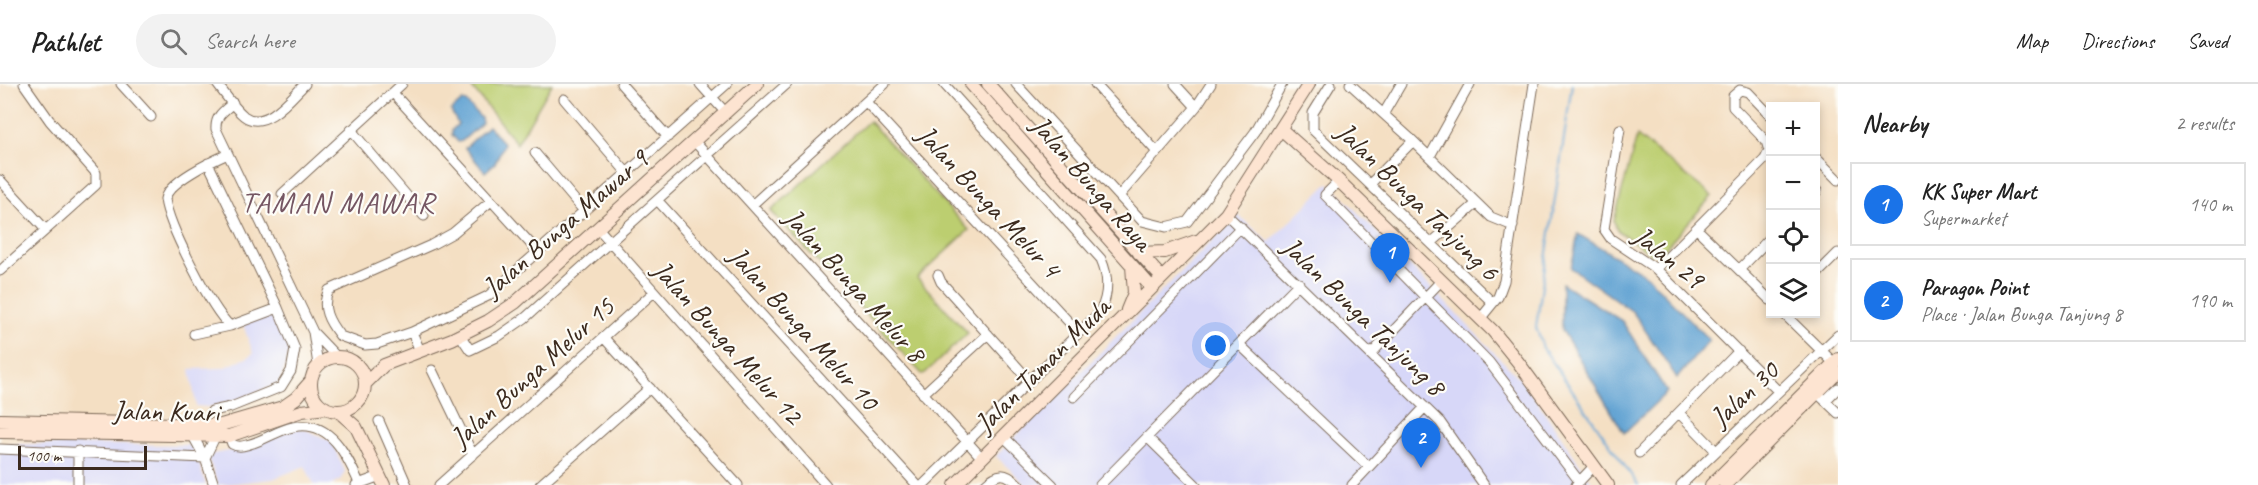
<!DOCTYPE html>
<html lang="en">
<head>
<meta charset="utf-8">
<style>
  :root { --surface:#fff; --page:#f2f2f2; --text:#222; --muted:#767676; --line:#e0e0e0; --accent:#1a73e8 }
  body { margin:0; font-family:Caveat,sans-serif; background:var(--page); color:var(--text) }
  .controls { position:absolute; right:18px; top:18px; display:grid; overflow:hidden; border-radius:0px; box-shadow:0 3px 9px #0003 }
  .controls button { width:54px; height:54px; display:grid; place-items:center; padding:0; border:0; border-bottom:2px solid var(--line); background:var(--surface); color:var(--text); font:30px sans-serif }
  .scale { position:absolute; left:18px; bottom:15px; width:129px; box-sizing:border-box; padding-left:6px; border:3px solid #3b2a1e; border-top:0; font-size:16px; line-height:21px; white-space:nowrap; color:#3b2a1e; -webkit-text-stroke:4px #fdfcf7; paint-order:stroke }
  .you { position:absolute; left:1216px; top:262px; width:21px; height:21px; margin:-15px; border:4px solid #fff; border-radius:50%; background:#1a73e8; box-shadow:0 0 0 9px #1a73e833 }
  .badge { display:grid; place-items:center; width:39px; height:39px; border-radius:50%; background:var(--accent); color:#fff; font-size:20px; font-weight:700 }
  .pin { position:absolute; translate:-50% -50px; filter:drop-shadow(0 2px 3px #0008) }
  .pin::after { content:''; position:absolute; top:32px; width:21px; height:18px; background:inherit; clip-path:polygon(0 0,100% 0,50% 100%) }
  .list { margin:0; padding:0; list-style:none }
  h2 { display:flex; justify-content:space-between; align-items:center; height:78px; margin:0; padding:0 24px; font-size:26px }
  h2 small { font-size:20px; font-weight:400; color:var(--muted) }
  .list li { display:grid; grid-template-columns:39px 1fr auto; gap:18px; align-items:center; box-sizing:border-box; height:84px; margin:0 12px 12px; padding:0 12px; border:2px solid var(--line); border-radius:0px }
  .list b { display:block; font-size:22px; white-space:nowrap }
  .list p { margin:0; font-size:20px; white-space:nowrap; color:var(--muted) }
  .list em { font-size:20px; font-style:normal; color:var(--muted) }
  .icon { flex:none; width:33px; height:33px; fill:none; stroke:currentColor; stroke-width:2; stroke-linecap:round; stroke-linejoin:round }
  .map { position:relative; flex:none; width:1838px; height:401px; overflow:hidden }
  header { display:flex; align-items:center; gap:36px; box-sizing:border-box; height:84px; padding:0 30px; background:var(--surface); border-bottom:2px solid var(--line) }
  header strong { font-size:28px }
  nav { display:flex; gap:33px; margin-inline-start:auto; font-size:21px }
  .search { width:420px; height:54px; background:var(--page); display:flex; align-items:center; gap:15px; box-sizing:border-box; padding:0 21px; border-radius:33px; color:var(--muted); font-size:22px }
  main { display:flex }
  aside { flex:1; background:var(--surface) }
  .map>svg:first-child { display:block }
  .built { fill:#d7d7f8 }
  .green { fill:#bcce70; stroke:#7c7c47; stroke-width:1.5 }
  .water { fill:#5fa1d2; stroke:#4d6678; stroke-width:1.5 }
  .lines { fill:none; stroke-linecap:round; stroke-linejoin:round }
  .stream { stroke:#5fa1d2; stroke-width:2 }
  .street-casing { stroke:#7c6958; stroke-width:11 }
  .secondary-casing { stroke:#7c6958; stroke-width:14 }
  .street { stroke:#fff; stroke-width:9 }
  .secondary { stroke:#fde4d1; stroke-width:12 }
  .labels { text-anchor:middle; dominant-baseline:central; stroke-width:4.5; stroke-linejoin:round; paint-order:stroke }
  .street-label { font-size:28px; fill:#3b2a1e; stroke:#fdfcf7 }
  .neighbourhood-label { font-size:30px; letter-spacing:1.5px; fill:#755663; stroke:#fdfcf7 }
</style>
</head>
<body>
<header>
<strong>Pathlet</strong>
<div class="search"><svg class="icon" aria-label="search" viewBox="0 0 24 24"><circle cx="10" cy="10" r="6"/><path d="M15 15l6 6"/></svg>Search here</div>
<nav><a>Map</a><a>Directions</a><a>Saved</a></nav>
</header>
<main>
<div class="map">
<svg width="1838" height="401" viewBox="0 0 1838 401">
  <rect width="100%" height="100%" fill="#fdfcf7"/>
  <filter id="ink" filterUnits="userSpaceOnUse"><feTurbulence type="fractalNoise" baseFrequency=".0167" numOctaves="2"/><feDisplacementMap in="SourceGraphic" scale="12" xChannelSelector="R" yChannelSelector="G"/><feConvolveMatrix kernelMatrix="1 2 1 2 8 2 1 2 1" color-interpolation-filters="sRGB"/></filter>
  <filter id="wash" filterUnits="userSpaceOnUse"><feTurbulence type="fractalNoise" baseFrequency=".008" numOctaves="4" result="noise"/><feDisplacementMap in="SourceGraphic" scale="24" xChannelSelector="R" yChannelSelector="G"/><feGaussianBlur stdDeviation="1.35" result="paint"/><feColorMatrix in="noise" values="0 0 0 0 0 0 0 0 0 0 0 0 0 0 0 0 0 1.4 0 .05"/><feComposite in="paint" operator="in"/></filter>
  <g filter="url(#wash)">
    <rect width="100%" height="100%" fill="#f4dfc3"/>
    <path class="built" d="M1329,99L1526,301L1594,401H1026L996,372L1238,131L1269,158Z
      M276,228L291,263L279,299L241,315L209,323L196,322L190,285L223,284L249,273L253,269L243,240Z
      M302,344L331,357L345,387L340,396L331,401H314L305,382L273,395L218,401L208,374L212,370L240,365L290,346Z
      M0,360L193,361L206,401H0Z"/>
    <path class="green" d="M469,0H552L517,60Z
      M869,37L969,146L917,194L968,249L923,291L771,127Z
      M1637,52L1712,112L1662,168L1652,171L1617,146L1614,137Z"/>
    <path class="water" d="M462,17L466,18L481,34L482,39L462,57L458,58L452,51V46L458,40L451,27Z
      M488,42L504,60L495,79L485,88L465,64Z
      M1578,150L1646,191L1709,256L1677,294L1633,228L1571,184Z
      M1562,199L1622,237L1667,308L1624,349L1562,246Z"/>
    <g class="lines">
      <path class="stream" d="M1572,0L1536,243L1543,264L1638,401"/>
    </g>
  </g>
  <g filter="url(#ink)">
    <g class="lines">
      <g class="street-casing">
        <path id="street" d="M121,0L151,33
          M217,0C225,10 234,24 244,32C265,48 291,14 305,0
          M621,0L668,53
          M700,0L726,29
          M1016,0L1142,137L1166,143L1187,138L1255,48L1282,0
          M1095,0L1157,68
          M1175,0L1196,23
          M1331,0L1313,29V46L1493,219
          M1350,0L1410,54L1491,133L1513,142
          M393,9L539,169
          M564,15L627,89
          M866,18L1078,248
          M233,19C224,27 215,32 216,45L313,248L318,281
          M1384,29L1401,0
          M1620,45L1604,145L1611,155L1656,185L1778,307
          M351,46L424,132
          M694,57L982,374
          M535,69L584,127
          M228,70C212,77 168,98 165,115C168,141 211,224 230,242
          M1430,72L1470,0
          M1816,74L1838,96
          M208,79L278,224L295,265L291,287L281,303L231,323L212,327
          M0,96L45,145
          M1339,97L1325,111L1489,278L1579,397
          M1370,100L1413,57
          M1816,108L1817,107
          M282,110L402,0
          M1119,112L1196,23L1211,0
          M491,117L453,149L431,161L329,206C320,223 329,238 340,252L365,261L377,260L412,248L488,212L727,0
          M658,117L917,401
          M752,121L885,0
          M1226,130L1440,338L1484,401
          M598,144L826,401
          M1697,145L1770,216
          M1431,159L1476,120
          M1656,185L1765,75L1769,67L1766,57L1733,23V12L1740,6L1748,8L1770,31
          M1739,186L1770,154
          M0,187L96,101V89L50,37L24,0
          M938,191L941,198L1029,296
          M1816,191L1838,169
          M1784,230L1834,279
          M1480,235L1498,213L1504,197L1534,0
          M313,248L336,272
          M412,248L420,267
          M194,250L230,242L278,224
          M460,251L470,266L499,252L525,234L787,0
          M604,254L738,401
          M1239,260L1369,383
          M1371,270L1441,197
          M432,286L473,371
          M1817,309L1838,329
          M923,310L988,250
          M1074,313L1241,143
          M1825,317L1838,304
          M1679,329L1716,367
          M379,337L407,401
          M193,352L205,374L214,401
          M229,352L232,360C239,364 243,362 250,360C265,356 278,346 293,343C331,334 348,374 360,401
          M1004,353L1053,401
          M1147,353L1196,401
          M0,365L205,374
          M1639,369L1739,267
          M205,374L215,353
          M78,401V367
          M356,401L380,392
          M439,401L654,208
          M540,401L650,304
          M923,401L1100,228C1109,210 1109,193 1101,175L944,0
          M984,401C998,388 1005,387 1019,401
          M1100,401L1299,199
          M1352,401L1425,323
          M1576,401L1594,382
          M1681,401L1838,251"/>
      </g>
      <g class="secondary-casing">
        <path id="secondary" d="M971,0L1152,204
          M988,0L1162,194
          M1282,46L1339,97L1493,247L1518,278L1608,401
          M1139,169L1165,168L1196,157
          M1127,226L1134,209L1132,182
          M311 300a27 27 0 1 1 54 0a27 27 0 1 1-54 0Z
          M365,300L384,281L452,255L488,237L515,219L757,0
          M338,327L356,343L384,401
          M0,336L221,341L283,323L296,314L311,297
          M0,348L229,352L302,327L326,324
          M955,401L1226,130L1309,0
          M1711,401L1838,275
          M1725,401L1838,288"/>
      </g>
      <use href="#street" class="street"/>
      <use href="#secondary" class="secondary"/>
    </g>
  </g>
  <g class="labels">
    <g class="street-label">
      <text transform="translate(1092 99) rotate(49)">Jalan Bunga Raya</text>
      <text transform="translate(989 117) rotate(47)">Jalan Bunga Melur 4</text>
      <text transform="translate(1418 117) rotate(44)">Jalan Bunga Tanjung 6</text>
      <text transform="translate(565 139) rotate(-41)">Jalan Bunga Mawar 9</text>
      <text transform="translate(1669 173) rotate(39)">Jalan 29</text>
      <text transform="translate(855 201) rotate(48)">Jalan Bunga Melur 8</text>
      <text transform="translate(1364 232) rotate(44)">Jalan Bunga Tanjung 8</text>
      <text transform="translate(804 244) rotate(48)">Jalan Bunga Melur 10</text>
      <text transform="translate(728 258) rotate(48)">Jalan Bunga Melur 12</text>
      <text transform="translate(1042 281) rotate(-45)">Jalan Taman Muda</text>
      <text transform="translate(532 288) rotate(-42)">Jalan Bunga Melur 15</text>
      <text transform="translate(1744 310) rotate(-43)">Jalan 30</text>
      <text transform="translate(166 327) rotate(1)">Jalan Kuari</text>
    </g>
    <g class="neighbourhood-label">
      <text x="338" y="118">TAMAN MAWAR</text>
    </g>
  </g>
</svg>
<div class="controls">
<button>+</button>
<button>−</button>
<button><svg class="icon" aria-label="locate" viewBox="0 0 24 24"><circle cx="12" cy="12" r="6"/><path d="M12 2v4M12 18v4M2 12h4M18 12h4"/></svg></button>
<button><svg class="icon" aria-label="layers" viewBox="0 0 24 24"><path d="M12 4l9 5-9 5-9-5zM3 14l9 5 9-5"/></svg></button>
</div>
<div class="scale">100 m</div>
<div class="you"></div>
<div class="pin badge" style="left:1390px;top:199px">1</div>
<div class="pin badge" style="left:1421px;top:384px">2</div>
</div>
<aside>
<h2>Nearby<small>2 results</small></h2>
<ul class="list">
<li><span class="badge">1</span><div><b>KK Super Mart</b><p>Supermarket</p></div><em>140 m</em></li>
<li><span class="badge">2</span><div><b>Paragon Point</b><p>Place · Jalan Bunga Tanjung 8</p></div><em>190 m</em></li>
</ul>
</aside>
</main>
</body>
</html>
